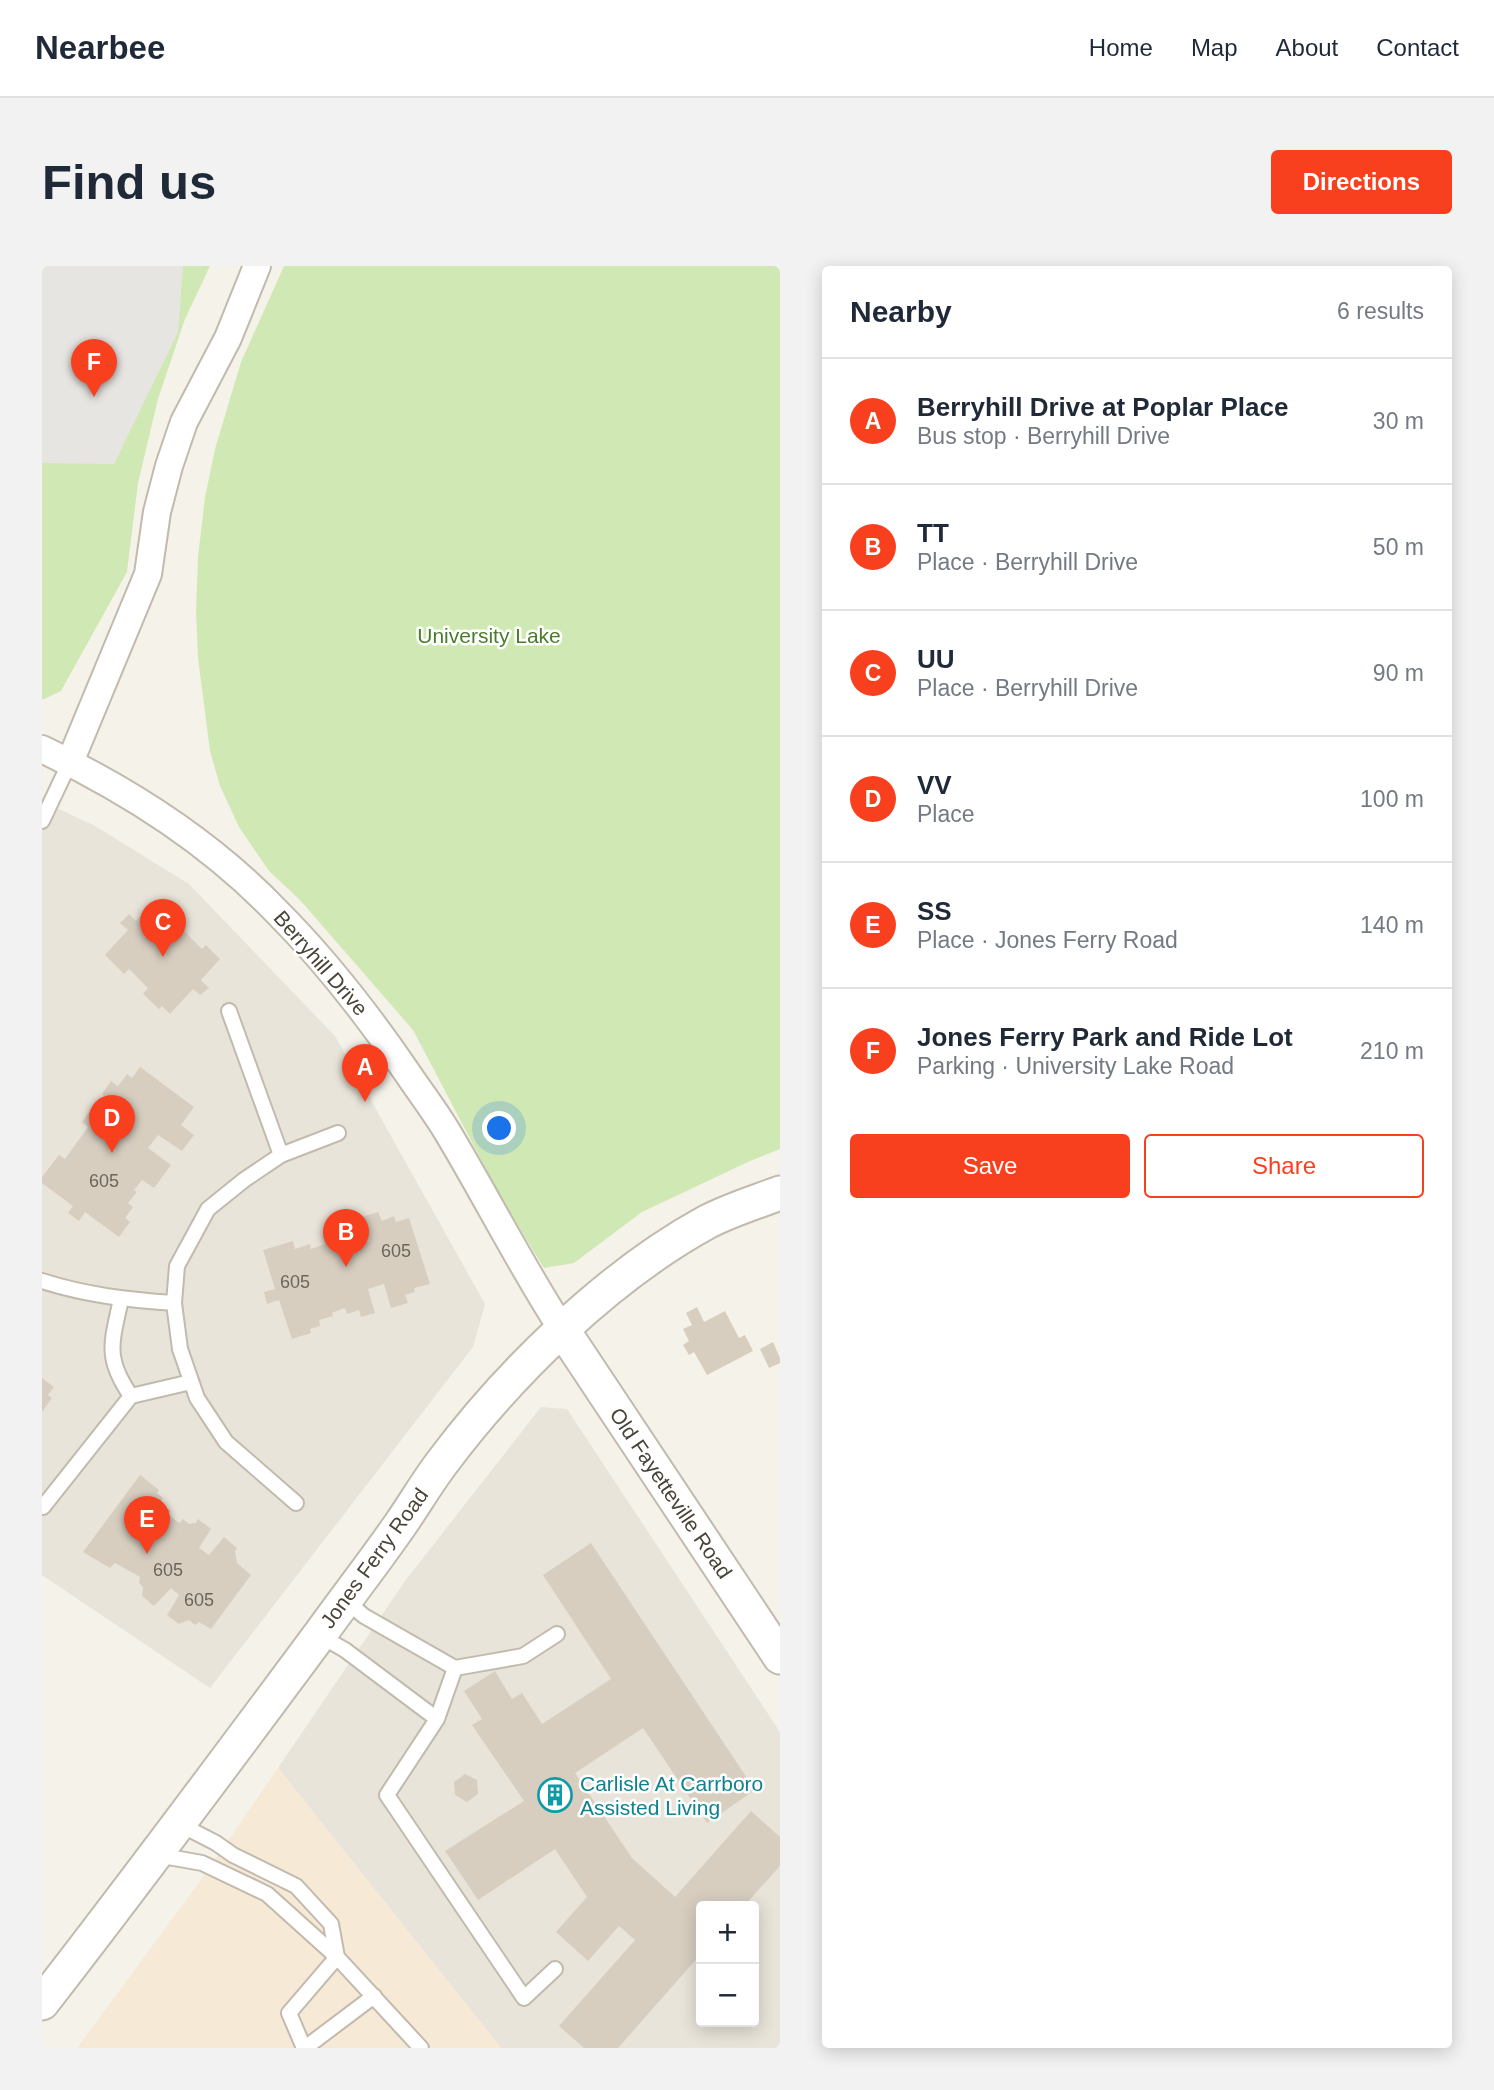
<!DOCTYPE html>
<html lang="en">
<head>
<meta charset="utf-8">
<style>
  :root { --surface:#fff; --page:#f2f2f3; --text:#1f2937; --muted:#747a83; --line:#e0e1e3; --accent:#f9401e }
  body { margin:0; font-family:Helvetica,sans-serif; background:var(--page); color:var(--text) }
  .controls { position:absolute; right:21px; bottom:21px; display:grid; overflow:hidden; border-radius:7px; box-shadow:0 4px 18px #0003 }
  .controls button { width:63px; height:63px; display:grid; place-items:center; padding:0; border:0; border-bottom:2px solid var(--line); background:var(--surface); color:var(--text); font:35px sans-serif }
  .you { position:absolute; left:458px; top:863px; width:24px; height:24px; margin:-18px; border:5px solid #fff; border-radius:50%; background:#1a73e8; box-shadow:0 0 0 10px #1a73e833 }
  .badge { display:grid; place-items:center; width:46px; height:46px; border-radius:50%; background:var(--accent); color:#fff; font-size:23px; font-weight:700 }
  .pin { position:absolute; translate:-50% -58px; filter:drop-shadow(0 2px 4px #0008) }
  .pin::after { content:''; position:absolute; top:37px; width:24px; height:21px; background:inherit; clip-path:polygon(0 0,100% 0,50% 100%) }
  .list { margin:0; padding:0; list-style:none }
  h2 { display:flex; justify-content:space-between; align-items:center; height:91px; margin:0; padding:0 28px; font-size:30px }
  h2 small { font-size:23px; font-weight:400; color:var(--muted) }
  .list li { display:grid; grid-template-columns:46px 1fr auto; gap:21px; align-items:center; box-sizing:border-box; height:126px; padding:0 28px; border-top:2px solid var(--line) }
  .list b { display:block; font-size:26px; white-space:nowrap }
  .list p { margin:0; font-size:23px; white-space:nowrap; color:var(--muted) }
  .list em { font-size:23px; font-style:normal; color:var(--muted) }
  .actions { display:flex; gap:14px; padding:21px 28px }
  .actions a { flex:1; padding:16px 0; border:2px solid var(--accent); border-radius:7px; text-align:center; font-size:24px; color:var(--accent) }
  .actions .main { background:var(--accent); color:#fff }
  .map { position:relative; flex:none; width:738px; height:1782px; overflow:hidden; border-radius:7px }
  header { display:flex; align-items:center; gap:42px; box-sizing:border-box; height:98px; padding:0 35px; background:var(--surface); border-bottom:2px solid var(--line) }
  header strong { font-size:33px }
  nav { display:flex; gap:38px; margin-inline-start:auto; font-size:24px }
  .intro { display:flex; align-items:center; justify-content:space-between; box-sizing:border-box; height:168px; padding:0 42px }
  h1 { margin:0; font-size:49px }
  .button { padding:18px 32px; border-radius:7px; background:var(--accent); color:#fff; font-size:24px; font-weight:700 }
  main { display:flex; gap:42px; padding:0 42px }
  aside { flex:1; background:var(--surface); border-radius:7px; box-shadow:0 4px 18px #0003 }
  .map>svg:first-child { display:block }
  .residential { fill:#e9e4d9; fill-rule:evenodd }
  .commercial { fill:#f6e9d6 }
  .green { fill:#d0e9b4 }
  .parking { fill:#e7e5e2 }
  .building { fill:#d7cec0 }
  .lines { fill:none; stroke-linecap:round; stroke-linejoin:round }
  .service-casing { stroke:#c1baad; stroke-width:18 }
  .minor-casing { stroke:#c1baad; stroke-width:30 }
  .tertiary-casing { stroke:#c1baad; stroke-width:37 }
  .service { stroke:#fff; stroke-width:14 }
  .minor { stroke:#fff; stroke-width:26 }
  .tertiary { stroke:#fff; stroke-width:33 }
  .labels { text-anchor:middle; dominant-baseline:central; stroke-width:5; stroke-linejoin:round; paint-order:stroke }
  .number-label { font-size:18px; fill:#6c665a }
  .park-label { font-size:21px; fill:#497c2b; stroke:#fff }
  .street-label { font-size:21px; fill:#494338; stroke:#fff }
  .culture-label { font-size:21px; fill:#0d838f; stroke:#fff; text-anchor:start }
</style>
</head>
<body>
<header>
<strong>Nearbee</strong>
<nav><a>Home</a><a>Map</a><a>About</a><a>Contact</a></nav>
</header>
<div class="intro"><h1>Find us</h1><a class="button">Directions</a></div>
<main>
<div class="map">
<svg width="738" height="1782" viewBox="0 0 738 1782">
  <rect width="100%" height="100%" fill="#f5f2ea"/>
  <path class="residential" d="M0,535L53,560L147,618L293,770L443,1038L431,1081L168,1422L0,1309Z
    M499,1141L525,1143L738,1466V1782H459L236,1502L363,1315ZM659,1640H712V1756H659Z"/>
  <path class="commercial" d="M236,1502L459,1782H35L159,1614Z"/>
  <path class="green" d="M0,0H168L143,53L116,133L96,217L85,306L19,425L0,434Z
    M242,0H738V883L708,895L600,946L532,997L502,1002L464,941L371,764L258,634L227,605L197,561L178,520L168,485L156,392L154,345L156,291L163,231L173,183L199,96Z"/>
  <path class="parking" d="M0,0H141L136,66L72,198L0,197Z"/>
  <path class="building" d="M113,634L120,641L124,637L137,651L133,656L160,683L164,679L178,693L159,714L167,722L158,729L151,723L128,748L120,740L117,743L101,728L106,722L87,703L82,708L63,689L86,664L78,657L87,648L94,655Z
    M98,801L152,841L139,859L152,869L140,885L116,869L106,882L129,899L112,922L100,914L92,924L95,926L86,937L91,941L83,952L88,956L77,971L43,946L37,955L26,947L31,940L0,917V911L17,889L23,893L46,861L40,856L50,842L69,857L79,842L60,828L69,815L76,820L85,808L90,812Z
    M336,946L340,955L352,950L354,956L367,952L388,1018L372,1022L373,1026L363,1029L366,1037L349,1042L342,1018L326,1023L333,1047L319,1051L317,1044L305,1048L303,1042L292,1046L290,1047L291,1050L277,1054L278,1060L268,1063L269,1067L250,1073L237,1034L225,1038L222,1026L233,1023L221,984L251,975L253,983L268,978L269,983L283,978L281,970L292,967L290,960L307,955L314,979L327,975L320,951Z
    M655,1041L662,1056L683,1045L697,1072L703,1069L711,1085L665,1109L652,1086L647,1089L641,1079L647,1075L641,1063L650,1059L644,1047Z
    M731,1076L738,1092V1097L727,1102L718,1083Z
    M0,1112L12,1121L6,1129L10,1132L0,1146Z
    M98,1209L117,1224L115,1227L121,1232L118,1237L129,1245L126,1248L137,1257L141,1253L147,1258L154,1257L156,1253L169,1263L157,1282L167,1289L182,1271L195,1282L193,1285L195,1297L209,1309L169,1363L157,1356L153,1359L147,1354L137,1358L125,1349L137,1329L129,1322L112,1340L100,1330L101,1321L97,1317L98,1311L73,1297L68,1302L41,1286Z
    M549,1277L713,1524L665,1557L601,1462L533,1507L590,1592L633,1631L709,1545L738,1571V1600L702,1640H659V1688L576,1782H542L517,1760L593,1674L577,1660L546,1695L514,1666L545,1631L513,1583L436,1634L403,1585L482,1535L430,1459L440,1453L422,1425L453,1405L470,1433L480,1427L500,1458L569,1413L501,1309Z
    M423,1508L435,1514L436,1528L425,1536L413,1529L412,1516Z"/>
  <g class="lines">
    <g class="service-casing">
      <path id="service" d="M0,555L28,496
        M187,745L239,889
        M0,1015C44,1029 86,1034 132,1037
        M79,1033C70,1076 62,1091 89,1130
        M254,1237L184,1176L155,1132L138,1083L132,1037L135,1000L166,943L202,914L239,889L296,867
        M1,1241L89,1130L149,1116
        M303,1334L322,1350L413,1402
        M277,1369L303,1384L395,1453
        M137,1558L174,1577L191,1589L254,1620L289,1658L295,1691
        M115,1589L160,1597L225,1628L295,1691L379,1782
        M513,1703L482,1732L345,1529L395,1453L413,1402L481,1390L515,1368
        M262,1782L247,1747L295,1691
        M263,1782L332,1730"/>
    </g>
    <g class="minor-casing">
      <path id="minor" d="M0,483C84,523 169,577 234,645C283,694 325,748 364,805C378,826 393,845 406,867C445,932 479,1000 520,1063
        M28,496L106,308L115,246L127,200L142,156L186,72L215,0"/>
    </g>
    <g class="tertiary-casing">
      <path id="tertiary" d="M520,1063L738,1391
        M0,1737C95,1615 187,1491 279,1367C305,1331 333,1295 358,1259C372,1239 384,1218 399,1198C466,1108 566,1010 665,956C688,944 714,936 738,927"/>
    </g>
    <use href="#service" class="service"/>
    <use href="#minor" class="minor"/>
    <use href="#tertiary" class="tertiary"/>
  </g>
  <defs>
    <g id="building-ring" transform="scale(1.75)"><circle r="9.5" fill="#fff" stroke="#0f9aa8" stroke-width="1.5"/><path d="M-4-6H4V6H1V3H-1V6H-4ZM-2.5-4.3h1.7v1.8h-1.7ZM.8-4.3h1.7v1.8H.8ZM-2.5-1h1.7V.8h-1.7ZM.8-1h1.7V.8H.8Z" fill="#0f9aa8"/></g>
  </defs>
  <g fill-rule="evenodd">
    <use href="#building-ring" x="513" y="1529"/>
  </g>
  <g class="labels">
    <g class="number-label">
      <text x="62" y="915">605</text>
      <text x="354" y="985">605</text>
      <text x="253" y="1016">605</text>
      <text x="126" y="1304">605</text>
      <text x="157" y="1334">605</text>
    </g>
    <g class="park-label">
      <text x="447" y="369">University Lake</text>
    </g>
    <g class="street-label">
      <text transform="translate(279 697) rotate(49)">Berryhill Drive</text>
      <text transform="translate(629 1227) rotate(56)">Old Fayetteville Road</text>
      <text transform="translate(332 1292) rotate(-54)">Jones Ferry Road</text>
    </g>
    <g class="culture-label">
      <text x="538" y="1517">Carlisle At Carrboro<tspan x="538" dy="24">Assisted Living</tspan></text>
    </g>
  </g>
</svg>
<div class="controls">
<button>+</button>
<button>−</button>
</div>
<div class="you"></div>
<div class="pin badge" style="left:323px;top:836px">A</div>
<div class="pin badge" style="left:304px;top:1001px">B</div>
<div class="pin badge" style="left:121px;top:691px">C</div>
<div class="pin badge" style="left:70px;top:887px">D</div>
<div class="pin badge" style="left:105px;top:1288px">E</div>
<div class="pin badge" style="left:52px;top:131px">F</div>
</div>
<aside>
<h2>Nearby<small>6 results</small></h2>
<ul class="list">
<li><span class="badge">A</span><div><b>Berryhill Drive at Poplar Place</b><p>Bus stop · Berryhill Drive</p></div><em>30 m</em></li>
<li><span class="badge">B</span><div><b>TT</b><p>Place · Berryhill Drive</p></div><em>50 m</em></li>
<li><span class="badge">C</span><div><b>UU</b><p>Place · Berryhill Drive</p></div><em>90 m</em></li>
<li><span class="badge">D</span><div><b>VV</b><p>Place</p></div><em>100 m</em></li>
<li><span class="badge">E</span><div><b>SS</b><p>Place · Jones Ferry Road</p></div><em>140 m</em></li>
<li><span class="badge">F</span><div><b>Jones Ferry Park and Ride Lot</b><p>Parking · University Lake Road</p></div><em>210 m</em></li>
</ul>
<div class="actions"><a class="main">Save</a><a>Share</a></div>
</aside>
</main>
</body>
</html>
